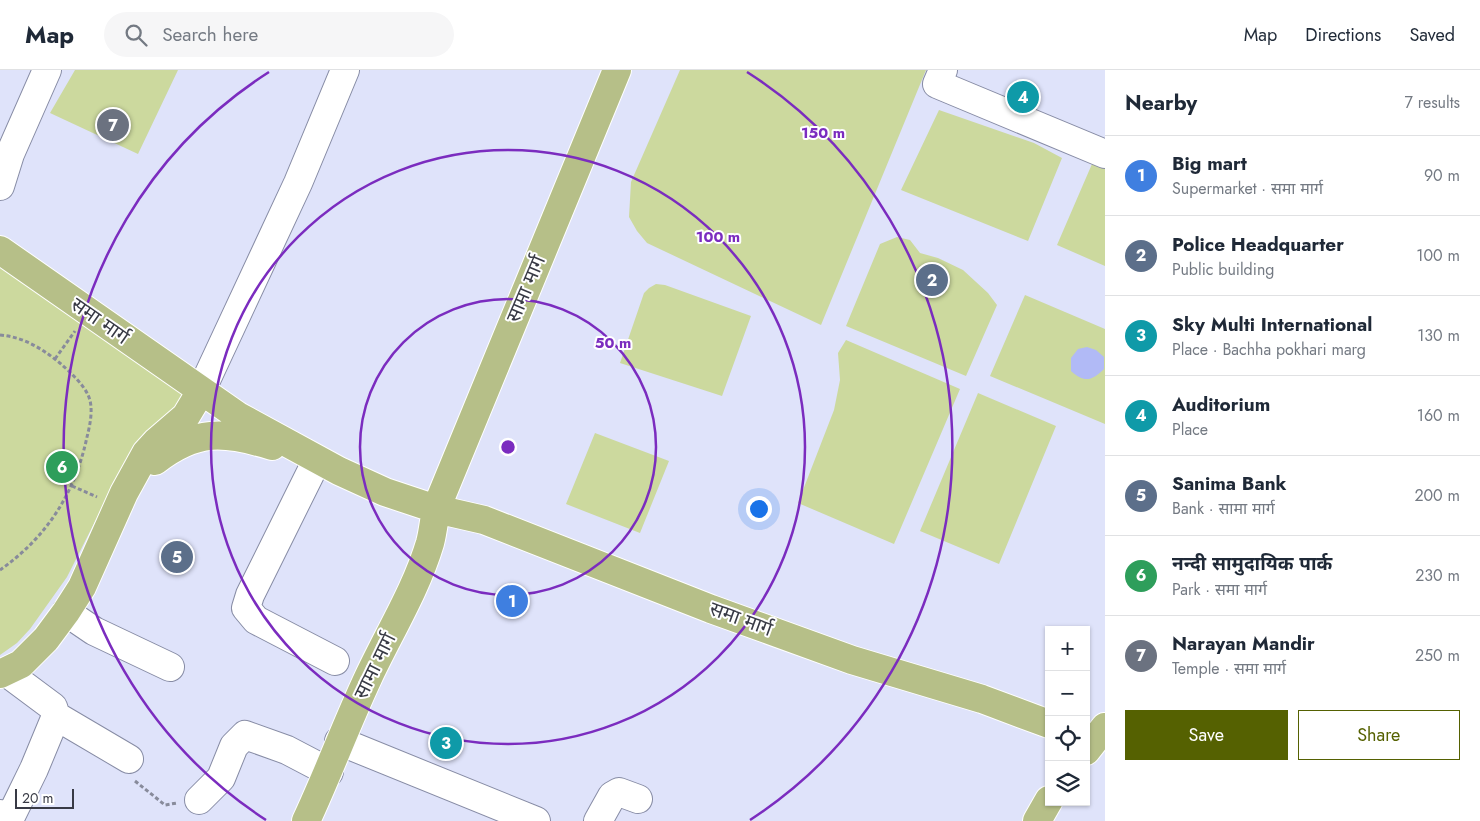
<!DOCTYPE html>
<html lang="en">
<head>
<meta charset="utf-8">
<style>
  :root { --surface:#fff; --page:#f6f6f7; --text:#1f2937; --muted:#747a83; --line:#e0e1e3; --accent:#556101 }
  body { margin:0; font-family:Jost,"Noto Sans Devanagari",sans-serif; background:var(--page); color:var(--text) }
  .controls { position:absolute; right:15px; bottom:15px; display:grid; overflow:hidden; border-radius:0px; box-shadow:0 1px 4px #0004 }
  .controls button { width:45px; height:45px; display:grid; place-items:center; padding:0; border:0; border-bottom:1px solid var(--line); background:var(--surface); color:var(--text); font:25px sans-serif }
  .scale { position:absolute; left:15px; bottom:12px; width:59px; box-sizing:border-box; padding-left:5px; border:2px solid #383a45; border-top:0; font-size:14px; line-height:18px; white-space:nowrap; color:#383a45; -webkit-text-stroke:4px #fff; paint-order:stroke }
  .you { position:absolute; left:758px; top:438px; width:18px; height:18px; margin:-12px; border:4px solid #fff; border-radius:50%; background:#1a73e8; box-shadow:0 0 0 8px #1a73e833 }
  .badge { display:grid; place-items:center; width:32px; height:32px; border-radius:50%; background:var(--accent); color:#fff; font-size:16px; font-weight:700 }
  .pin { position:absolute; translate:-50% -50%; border:2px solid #fff; box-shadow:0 1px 5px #0006 }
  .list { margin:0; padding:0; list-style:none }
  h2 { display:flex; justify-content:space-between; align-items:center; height:65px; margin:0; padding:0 20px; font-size:21px }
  h2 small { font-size:16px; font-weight:400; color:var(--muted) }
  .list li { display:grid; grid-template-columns:32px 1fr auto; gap:15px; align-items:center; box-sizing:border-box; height:80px; padding:0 20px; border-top:1px solid var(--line) }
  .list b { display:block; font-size:19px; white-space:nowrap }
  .list p { margin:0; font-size:16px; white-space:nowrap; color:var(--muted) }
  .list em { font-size:16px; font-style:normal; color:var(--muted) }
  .actions { display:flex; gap:10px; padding:15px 20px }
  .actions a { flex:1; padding:11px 0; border:1px solid var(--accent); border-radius:0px; text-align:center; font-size:18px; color:var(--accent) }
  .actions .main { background:var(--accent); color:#fff }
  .icon { flex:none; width:28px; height:28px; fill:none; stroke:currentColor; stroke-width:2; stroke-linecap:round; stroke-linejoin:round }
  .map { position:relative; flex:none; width:1105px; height:751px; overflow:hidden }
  header { display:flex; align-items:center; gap:30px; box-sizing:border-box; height:70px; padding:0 25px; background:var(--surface); border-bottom:1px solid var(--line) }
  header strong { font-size:24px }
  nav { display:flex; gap:28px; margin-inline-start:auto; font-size:18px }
  .search { width:350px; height:45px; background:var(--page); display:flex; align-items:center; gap:12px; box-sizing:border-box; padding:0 18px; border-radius:28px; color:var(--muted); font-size:19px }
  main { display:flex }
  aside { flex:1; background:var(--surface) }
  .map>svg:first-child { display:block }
  .green { fill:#ccd99e }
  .water { fill:#b1baf6 }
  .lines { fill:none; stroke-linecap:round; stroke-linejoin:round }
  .minor-casing { stroke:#878ca5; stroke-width:30 }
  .major-casing { stroke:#fff; stroke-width:30 }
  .path { stroke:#888b9b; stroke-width:3; stroke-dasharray:4 2.5; stroke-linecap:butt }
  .minor { stroke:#fff; stroke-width:28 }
  .major { stroke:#b6bf88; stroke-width:28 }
  .ring { fill:none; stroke:#7b2cbf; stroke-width:2.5 }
  .labels { text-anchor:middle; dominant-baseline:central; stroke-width:4; stroke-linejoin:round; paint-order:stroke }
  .street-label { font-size:20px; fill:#383a45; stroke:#fff }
  .centre { fill:#7b2cbf; stroke:#fff; stroke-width:2.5 }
  .ring-label { font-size:15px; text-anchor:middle; font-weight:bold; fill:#7b2cbf; stroke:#fff; stroke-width:4; stroke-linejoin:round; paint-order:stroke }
</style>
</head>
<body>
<header>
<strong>Map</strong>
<div class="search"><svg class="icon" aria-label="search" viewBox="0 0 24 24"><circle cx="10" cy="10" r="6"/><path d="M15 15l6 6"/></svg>Search here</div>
<nav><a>Map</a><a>Directions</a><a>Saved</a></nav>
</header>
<main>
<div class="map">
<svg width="1105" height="751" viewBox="0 0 1105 751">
  <rect width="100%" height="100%" fill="#dfe3fa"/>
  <path class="green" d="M75,0H178L138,84L50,43Z
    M680,0H926L821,255L647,173L637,161L629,147L631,112Z
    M939,40L1034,73L1062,88L1028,171L901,120Z
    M1095,87L1105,91V196L1057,175Z
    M897,167L910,170L920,183L938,188L963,200L988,223L997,235L966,306L846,256L880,174Z
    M0,193L187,327L117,408L67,507L30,559L17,573L0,585Z
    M656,214L665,215L751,246L722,326L620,293L644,223L649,218Z
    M1025,225L1105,259V354L990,306Z
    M846,270L960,319L894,474L798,433L834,340L840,310L838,283Z
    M978,323L1056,356L999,494L920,461Z
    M595,363L669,391L640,463L566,434Z"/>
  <path class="water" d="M1087,277L1096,280L1104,287V299C1092,311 1084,313 1071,301V288L1078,279Z"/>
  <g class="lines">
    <g class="minor-casing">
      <path id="minor" d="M943,0L937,14L1105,84
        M0,116L10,84L47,0
        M201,321L298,113L345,0
        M316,392L250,525L246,538L256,550L335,591
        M66,542L94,561L170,597
        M56,646L129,689
        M339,671L536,751
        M199,730L221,708L234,676L245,665L287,680L329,702
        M0,744L11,746L34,699L56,646L53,637L6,602
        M598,751L612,726L619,722L638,729"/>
    </g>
    <g class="major-casing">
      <path id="major" d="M0,180L238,346L339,401L385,422L436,439L484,450L711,539L852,590L982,629L1049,654
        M155,391C196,359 224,361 272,376
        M0,604L21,594L46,569L66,542L82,517L124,423L146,383L157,371L186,346L201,321
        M1086,681L1105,657
        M306,751C328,704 346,655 368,608C389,563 416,520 430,473C433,462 434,450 436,439L617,0
        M1037,751L1049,730"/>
    </g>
    <path class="path" d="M0,265C24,267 43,279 61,294C70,302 83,314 88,325C94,337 90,355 87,367C75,423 47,467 0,500
      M55,289L75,261
      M72,416L97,427
      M135,711L165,735L177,733"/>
    <use href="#minor" class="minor"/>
    <use href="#major" class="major"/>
  </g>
  <g class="ring">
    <circle cx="508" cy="377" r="148"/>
    <circle cx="508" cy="377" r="297"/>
    <path d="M266 750A445 445 0 0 1 269 2M747 2A445 445 0 0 1 750 750"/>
  </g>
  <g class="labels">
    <g class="street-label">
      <text transform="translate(526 219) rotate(-67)">सामा मार्ग</text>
      <text transform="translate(100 251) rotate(35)">समा मार्ग</text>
      <text transform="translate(741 549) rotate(20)">समा मार्ग</text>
      <text transform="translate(375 596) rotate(-64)">सामा मार्ग</text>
    </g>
  </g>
  <circle cx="508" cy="377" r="8" class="centre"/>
  <g class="ring-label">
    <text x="823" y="68">150 m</text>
    <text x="718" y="172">100 m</text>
    <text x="613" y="278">50 m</text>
  </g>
</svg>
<div class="controls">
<button>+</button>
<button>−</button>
<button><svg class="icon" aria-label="locate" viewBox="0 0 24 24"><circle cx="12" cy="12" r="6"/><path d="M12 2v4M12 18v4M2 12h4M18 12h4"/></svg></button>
<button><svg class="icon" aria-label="layers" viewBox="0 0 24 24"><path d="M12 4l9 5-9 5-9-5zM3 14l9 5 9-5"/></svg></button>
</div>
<div class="scale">20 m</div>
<div class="you"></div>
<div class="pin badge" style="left:512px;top:531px;background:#3f7fe0">1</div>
<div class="pin badge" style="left:932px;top:210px;background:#5c6f8a">2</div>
<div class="pin badge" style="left:446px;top:673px;background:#0f9aa8">3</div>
<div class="pin badge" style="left:1023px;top:27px;background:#0f9aa8">4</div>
<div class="pin badge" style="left:177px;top:487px;background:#5c6f8a">5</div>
<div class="pin badge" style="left:62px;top:397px;background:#2e9e5b">6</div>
<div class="pin badge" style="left:113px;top:55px;background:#6b7280">7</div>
</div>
<aside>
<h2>Nearby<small>7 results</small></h2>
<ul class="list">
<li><span class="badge" style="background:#3f7fe0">1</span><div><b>Big mart</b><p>Supermarket · समा मार्ग</p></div><em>90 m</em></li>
<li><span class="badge" style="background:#5c6f8a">2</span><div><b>Police Headquarter</b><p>Public building</p></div><em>100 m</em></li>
<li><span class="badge" style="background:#0f9aa8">3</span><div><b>Sky Multi International</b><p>Place · Bachha pokhari marg</p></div><em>130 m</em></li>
<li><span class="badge" style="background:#0f9aa8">4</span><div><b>Auditorium</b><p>Place</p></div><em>160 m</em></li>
<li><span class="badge" style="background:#5c6f8a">5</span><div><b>Sanima Bank</b><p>Bank · सामा मार्ग</p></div><em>200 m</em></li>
<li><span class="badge" style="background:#2e9e5b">6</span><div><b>नन्दी सामुदायिक पार्क</b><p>Park · समा मार्ग</p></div><em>230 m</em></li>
<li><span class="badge" style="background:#6b7280">7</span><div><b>Narayan Mandir</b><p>Temple · समा मार्ग</p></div><em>250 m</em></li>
</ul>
<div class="actions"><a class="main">Save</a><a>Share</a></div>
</aside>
</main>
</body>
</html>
